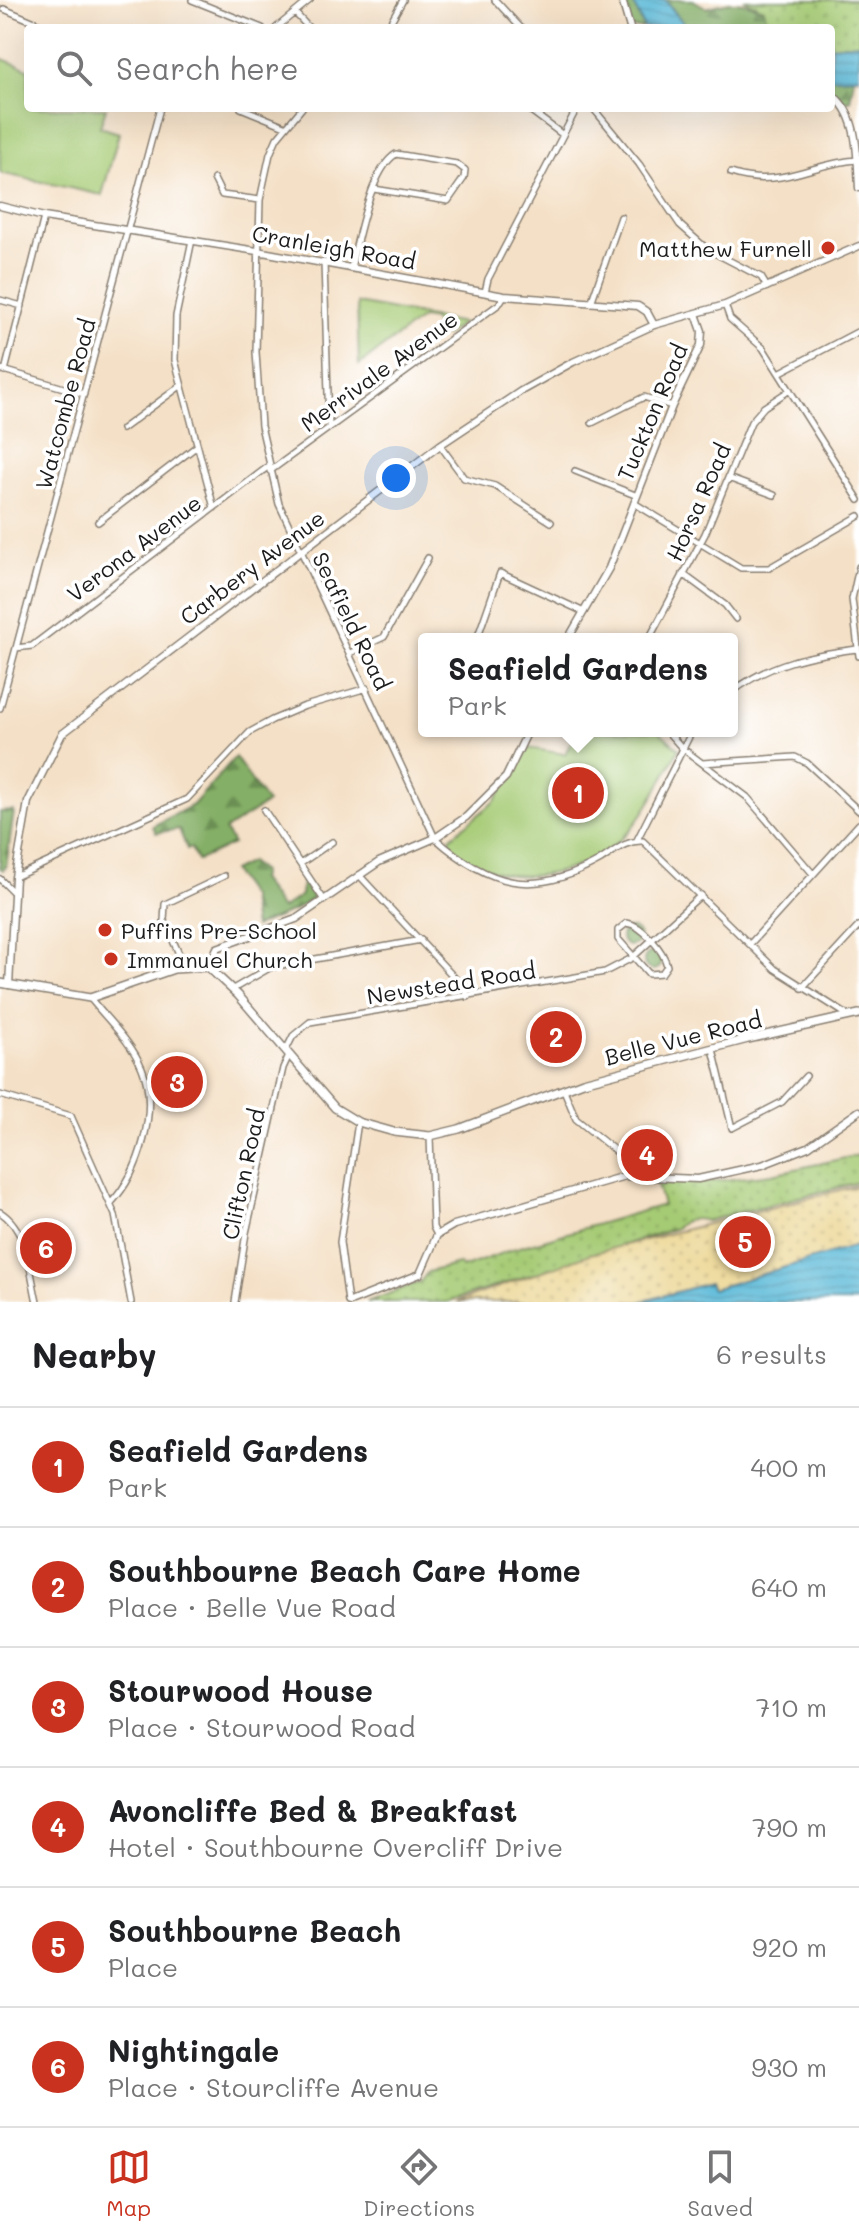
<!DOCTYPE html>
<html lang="en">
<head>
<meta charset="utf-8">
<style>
  :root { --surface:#fff; --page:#f2f2f2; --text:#202124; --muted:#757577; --line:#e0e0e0; --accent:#c8321e }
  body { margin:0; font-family:Mali,sans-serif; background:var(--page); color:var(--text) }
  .you { position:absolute; left:396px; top:478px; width:28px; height:28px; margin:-20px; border:6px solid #fff; border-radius:50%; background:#1a73e8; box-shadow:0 0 0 12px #1a73e833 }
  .badge { display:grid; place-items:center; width:52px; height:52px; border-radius:50%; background:var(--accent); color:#fff; font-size:26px; font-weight:700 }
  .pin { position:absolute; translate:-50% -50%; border:4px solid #fff; box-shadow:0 2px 8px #0006 }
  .popup { position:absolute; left:418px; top:633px; width:320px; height:104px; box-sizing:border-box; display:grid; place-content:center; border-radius:8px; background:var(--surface); filter:drop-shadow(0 2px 6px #0005); font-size:26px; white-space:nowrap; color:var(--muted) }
  .popup b { font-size:30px; color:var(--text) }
  .popup::after { content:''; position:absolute; left:50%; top:100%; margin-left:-16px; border:16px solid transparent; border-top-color:var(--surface) }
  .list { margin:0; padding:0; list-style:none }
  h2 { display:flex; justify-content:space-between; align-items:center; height:104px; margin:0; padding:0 32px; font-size:34px }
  h2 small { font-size:26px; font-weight:400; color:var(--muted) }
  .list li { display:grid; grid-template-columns:52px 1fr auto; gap:24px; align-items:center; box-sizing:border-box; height:120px; padding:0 32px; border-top:2px solid var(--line) }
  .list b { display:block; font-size:30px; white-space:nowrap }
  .list p { margin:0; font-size:26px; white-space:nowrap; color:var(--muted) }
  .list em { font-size:26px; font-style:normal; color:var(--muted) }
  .icon { flex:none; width:44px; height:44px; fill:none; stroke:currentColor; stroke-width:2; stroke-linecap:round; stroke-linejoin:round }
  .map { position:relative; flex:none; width:859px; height:1302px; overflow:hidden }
  .search { position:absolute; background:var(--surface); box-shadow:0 8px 32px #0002; left:24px; right:24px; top:24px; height:88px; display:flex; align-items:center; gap:20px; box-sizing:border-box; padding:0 28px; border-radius:8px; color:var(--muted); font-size:30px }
  .sheet { height:824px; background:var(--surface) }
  nav { display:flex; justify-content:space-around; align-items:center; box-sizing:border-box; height:112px; border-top:2px solid var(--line); background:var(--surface); font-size:22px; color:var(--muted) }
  nav a { display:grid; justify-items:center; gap:4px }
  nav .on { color:var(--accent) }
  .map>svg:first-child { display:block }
  .grass { fill:url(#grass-dots); stroke:#617448; stroke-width:2 }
  .forest { fill:url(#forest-firs); stroke:#506641; stroke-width:2 }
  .sand { fill:url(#sand-dots); stroke:#857b5d; stroke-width:2 }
  .green { fill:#a6cb75; stroke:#617448; stroke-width:2 }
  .water { fill:url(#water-rules); stroke:#3b6a7a; stroke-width:2 }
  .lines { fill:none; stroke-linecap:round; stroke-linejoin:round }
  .minor-casing { stroke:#887e71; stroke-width:8 }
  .tertiary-casing { stroke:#887e71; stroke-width:9 }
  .secondary-casing { stroke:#887e71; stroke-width:10 }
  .minor { stroke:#fff; stroke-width:5 }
  .tertiary { stroke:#fff; stroke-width:6 }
  .secondary { stroke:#fff; stroke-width:7 }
  .poi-dot { fill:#c8321e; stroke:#fff; stroke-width:3 }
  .labels { text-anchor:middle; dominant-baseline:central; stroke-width:7; stroke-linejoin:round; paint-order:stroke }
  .street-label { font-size:22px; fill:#1c1c1c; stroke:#fff }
  .poi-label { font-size:22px; fill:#1c1c1c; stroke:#fff; text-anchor:start }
</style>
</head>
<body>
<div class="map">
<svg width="859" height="1302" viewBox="0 0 859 1302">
  <defs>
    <pattern id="grass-dots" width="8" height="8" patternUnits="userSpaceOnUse" patternTransform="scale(2)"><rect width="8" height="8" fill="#a6cb75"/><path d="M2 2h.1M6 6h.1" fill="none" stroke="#8eae65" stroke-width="1.8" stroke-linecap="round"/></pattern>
    <pattern id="forest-firs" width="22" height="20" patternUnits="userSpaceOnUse" patternTransform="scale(2)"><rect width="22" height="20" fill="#84af66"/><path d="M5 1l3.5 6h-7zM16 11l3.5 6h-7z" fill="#6b8e53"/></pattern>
    <pattern id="sand-dots" width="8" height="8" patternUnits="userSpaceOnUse" patternTransform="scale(2)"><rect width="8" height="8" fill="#eeda9e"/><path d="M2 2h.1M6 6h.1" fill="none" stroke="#ccba88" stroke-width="1.8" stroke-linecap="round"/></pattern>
    <pattern id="water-rules" width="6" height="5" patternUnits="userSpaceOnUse" patternTransform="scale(2)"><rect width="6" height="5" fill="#5ab9d8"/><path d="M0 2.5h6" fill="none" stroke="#4e9eb9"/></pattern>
  </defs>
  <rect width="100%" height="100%" fill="#fff"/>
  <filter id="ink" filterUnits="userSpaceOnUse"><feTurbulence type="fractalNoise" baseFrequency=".0125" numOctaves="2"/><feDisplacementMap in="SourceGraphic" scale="16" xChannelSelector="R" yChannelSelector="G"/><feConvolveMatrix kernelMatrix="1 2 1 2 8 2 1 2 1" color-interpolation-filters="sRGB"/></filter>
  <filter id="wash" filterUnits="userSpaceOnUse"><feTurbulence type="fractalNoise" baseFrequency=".006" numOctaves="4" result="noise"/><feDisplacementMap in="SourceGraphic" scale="32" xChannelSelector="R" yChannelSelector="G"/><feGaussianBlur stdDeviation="1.8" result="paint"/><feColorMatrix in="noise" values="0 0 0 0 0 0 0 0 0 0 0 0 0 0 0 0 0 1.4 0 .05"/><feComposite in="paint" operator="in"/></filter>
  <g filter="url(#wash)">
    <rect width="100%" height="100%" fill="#f4e0c6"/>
    <path class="grass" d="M744,0H859V43L831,46V28H768L763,9Z
      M859,1155V1182L706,1221C694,1217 685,1219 676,1228L447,1302H367L420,1282L428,1272L459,1264L462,1268L513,1249L663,1205L656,1182H708L772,1174Z"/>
    <path class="forest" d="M622,0H632L644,28H630Z
      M665,0H693L707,8C732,0 737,0 764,9L768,28H687Z
      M854,77L850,101H841L831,94V78Z
      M235,757L267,803L225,830L233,844L197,861L191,848L187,849L179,829L156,833L153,826L193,805Z
      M14,811L6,867L3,870L0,868V812Z
      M250,862L262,872L260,879L281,909L301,895L302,880L313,898L295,910L254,927L250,897L232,871Z
      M621 937a9 9 0 1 1 18 0a9 9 0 1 1-18 0Z
      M644 961a9 9 0 1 1 18 0a9 9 0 1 1-18 0Z"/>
    <path class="sand" d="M859,1185V1257L678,1302H457L590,1254Z"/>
    <path class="green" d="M0,58L28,69V108H106L100,127L119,133L102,195L0,173Z
      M357,303L463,323L445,336L433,320L422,318L359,365Z
      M577,731H659L679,749C662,779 648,813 623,837C589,871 529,886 485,868C472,863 451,852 450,838L495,801L529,748L565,754Z"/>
    <path class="water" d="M632,0H665L687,28H644Z
      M859,43V77L831,78V46Z
      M859,1245V1302H640L709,1283L712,1289Z"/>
  </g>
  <g filter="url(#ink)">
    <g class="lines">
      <g class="minor-casing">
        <path id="minor" d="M192,0L262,28
          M495,0L521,28
          M4,9L49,28
          M296,14L309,28
          M276,28L310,0
          M387,28L403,0
          M241,108L285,126
          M302,108L277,138L270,154L260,200L256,352L261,426L279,504L435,838C489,886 533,898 599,861C614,852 625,840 643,841L775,969L849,1016
          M527,108L563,135
          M593,108L639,164L680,225L707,249L761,277L767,287
          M731,173C781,190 810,163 857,160
          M214,179L222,195L260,200
          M192,240L176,316L175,360L214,508
          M324,262L329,427
          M351,268C358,239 371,169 396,154L457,164L465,170L464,178L448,201L374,189
          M485,292L488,279L577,108
          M0,300L22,306
          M591,303L621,217
          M725,305L730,319L763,348L859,500
          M0,369L84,394
          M5,371L44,217
          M779,373L859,331
          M592,423L644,397L672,406
          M122,429L179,387
          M440,445L464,478L495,486L551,522
          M270,471L499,304L504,296
          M575,471L635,495
          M728,478L774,495
          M634,503L741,568H769L859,516
          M98,522L197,446
          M859,567L852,599L859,656
          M683,574L725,605L736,619
          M477,639L500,573L584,612
          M649,639L705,534L751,422L764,407L790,390
          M16,648L32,646L269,466
          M350,653L384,637L428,558
          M732,692C771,662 810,655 857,649
          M0,708L160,108
          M667,731L682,748L747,797L813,874
          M702,763L795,757L807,763L859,811
          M264,810L324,900
          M637,840L692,731
          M300,864L332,842
          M359,875L465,989L468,997
          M15,877L187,799L250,732L272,720L305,706L367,688
          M0,879L14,893
          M627,923C642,925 664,951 667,966L662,973L649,974L618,939V930Z
          M750,944L859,824
          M185,967L164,921L165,904L224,876
          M802,988L859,926
          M233,989L271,967L421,940
          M90,998C108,1021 131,1041 142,1068C159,1109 140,1172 111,1203
          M713,1049L732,1128L782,1102L806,1076
          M286,1050L293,1036L310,1022L605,972L632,958L701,895
          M564,1090L576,1119L619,1154L633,1175
          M0,1095L71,1116L115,1215L131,1302
          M430,1136L433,1227L437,1235
          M0,1212C28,1229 30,1273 37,1302
          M235,1302L246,1233L283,1068L289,1055
          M348,1302L340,1242L358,1122"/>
      </g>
      <g class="tertiary-casing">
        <path id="tertiary" d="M622,0L630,28
          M831,94C859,113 857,156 859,188
          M0,206L44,217L257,251L504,296L638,306L647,312L654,325
          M568,639L609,568L672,406L701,345L702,331L696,314
          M208,967L217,948L296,919L379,862L435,838L466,817L506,777L528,731
          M9,985L15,877L28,802L62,734L440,445L521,391L573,362L654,325L725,305L859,246
          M350,1302L420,1274L437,1235L454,1225L625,1176L698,1179L762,1165L808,1147L859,1111"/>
      </g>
      <g class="secondary-casing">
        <path id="secondary" d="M0,983L90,998L174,969L208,967L238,995L335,1108L358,1122L394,1132L430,1136L459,1129L583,1082L748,1039L859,1014"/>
      </g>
      <use href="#minor" class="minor"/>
      <use href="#tertiary" class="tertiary"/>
      <use href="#secondary" class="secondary"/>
    </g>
  </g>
  <g class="poi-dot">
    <circle cx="828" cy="248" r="8"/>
    <circle cx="105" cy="930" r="8"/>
    <circle cx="111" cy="959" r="8"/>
  </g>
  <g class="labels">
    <g class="street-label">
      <text transform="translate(334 247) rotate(10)">Cranleigh Road</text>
      <text transform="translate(379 371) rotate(-36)">Merrivale Avenue</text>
      <text transform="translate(65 404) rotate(-75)">Watcombe Road</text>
      <text transform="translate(652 412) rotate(-67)">Tuckton Road</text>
      <text transform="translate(698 502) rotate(-66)">Horsa Road</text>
      <text transform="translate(134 548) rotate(-37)">Verona Avenue</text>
      <text transform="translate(252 567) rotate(-37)">Carbery Avenue</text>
      <text transform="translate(352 621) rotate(64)">Seafield Road</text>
      <text transform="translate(451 983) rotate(-9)">Newstead Road</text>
      <text transform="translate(683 1038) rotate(-14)">Belle Vue Road</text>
      <text transform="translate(243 1174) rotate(-78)">Clifton Road</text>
    </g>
    <g class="poi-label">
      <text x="812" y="248" text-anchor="end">Matthew Furnell</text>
      <text x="121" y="930">Puffins Pre-School</text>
      <text x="127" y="959">Immanuel Church</text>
    </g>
  </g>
</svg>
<div class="you"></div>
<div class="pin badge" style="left:578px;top:793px">1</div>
<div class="popup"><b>Seafield Gardens</b>Park</div>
<div class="pin badge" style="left:556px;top:1037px">2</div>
<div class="pin badge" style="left:177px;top:1082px">3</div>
<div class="pin badge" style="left:647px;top:1155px">4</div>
<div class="pin badge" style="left:745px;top:1242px">5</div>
<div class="pin badge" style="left:46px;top:1248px">6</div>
<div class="search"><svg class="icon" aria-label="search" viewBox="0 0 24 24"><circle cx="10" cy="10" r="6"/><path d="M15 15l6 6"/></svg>Search here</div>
</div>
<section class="sheet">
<h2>Nearby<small>6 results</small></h2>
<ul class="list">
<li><span class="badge">1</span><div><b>Seafield Gardens</b><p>Park</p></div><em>400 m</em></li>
<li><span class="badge">2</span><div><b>Southbourne Beach Care Home</b><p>Place · Belle Vue Road</p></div><em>640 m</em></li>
<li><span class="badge">3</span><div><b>Stourwood House</b><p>Place · Stourwood Road</p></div><em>710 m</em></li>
<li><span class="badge">4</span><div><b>Avoncliffe Bed &amp; Breakfast</b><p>Hotel · Southbourne Overcliff Drive</p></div><em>790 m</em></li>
<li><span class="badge">5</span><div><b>Southbourne Beach</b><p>Place</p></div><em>920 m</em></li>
<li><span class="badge">6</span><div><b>Nightingale</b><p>Place · Stourcliffe Avenue</p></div><em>930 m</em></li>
</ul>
</section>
<nav>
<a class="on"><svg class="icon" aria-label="map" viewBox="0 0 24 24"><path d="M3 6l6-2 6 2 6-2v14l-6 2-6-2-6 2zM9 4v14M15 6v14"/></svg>Map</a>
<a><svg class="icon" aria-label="directions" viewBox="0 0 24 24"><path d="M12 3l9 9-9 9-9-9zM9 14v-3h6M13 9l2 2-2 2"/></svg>Directions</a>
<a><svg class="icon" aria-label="saved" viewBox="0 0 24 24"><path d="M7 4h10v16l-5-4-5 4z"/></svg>Saved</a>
</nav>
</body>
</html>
